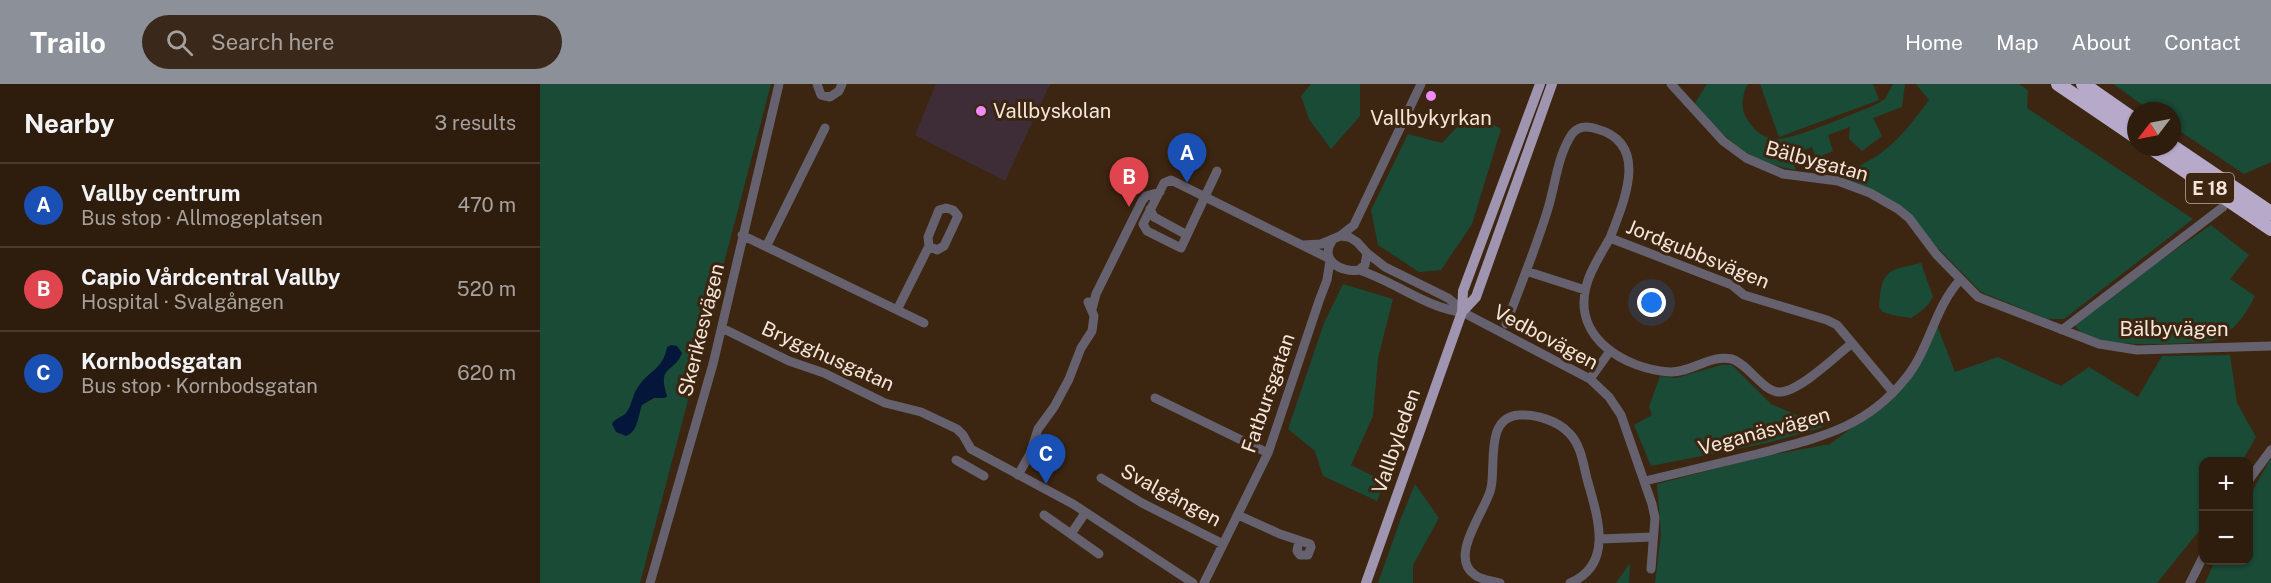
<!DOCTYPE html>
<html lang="en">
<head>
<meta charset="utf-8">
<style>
  :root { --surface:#2e1c0d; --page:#3a291b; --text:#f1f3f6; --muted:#a7a19d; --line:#493a2e; --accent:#8c9099 }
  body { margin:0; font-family:"Public Sans",sans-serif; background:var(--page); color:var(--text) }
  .controls { position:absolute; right:18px; bottom:18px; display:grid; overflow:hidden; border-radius:12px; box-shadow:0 2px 4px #0004 }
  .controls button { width:54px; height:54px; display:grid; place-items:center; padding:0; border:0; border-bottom:2px solid var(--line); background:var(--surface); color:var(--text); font:30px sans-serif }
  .compass { position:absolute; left:1587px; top:18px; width:54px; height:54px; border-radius:50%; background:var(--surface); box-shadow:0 2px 4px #0004; rotate:238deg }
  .you { position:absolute; left:1112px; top:219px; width:21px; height:21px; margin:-15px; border:4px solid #fff; border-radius:50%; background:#1a73e8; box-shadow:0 0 0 9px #1a73e833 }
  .badge { display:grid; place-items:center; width:39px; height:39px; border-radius:50%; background:var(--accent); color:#fff; font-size:20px; font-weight:700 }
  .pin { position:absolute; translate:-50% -50px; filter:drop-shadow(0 2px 3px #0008) }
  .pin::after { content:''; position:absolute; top:32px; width:21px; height:18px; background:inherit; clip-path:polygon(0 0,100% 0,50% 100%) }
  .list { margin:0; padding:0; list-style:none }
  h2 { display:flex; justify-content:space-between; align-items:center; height:78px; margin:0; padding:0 24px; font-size:26px }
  h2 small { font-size:20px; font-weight:400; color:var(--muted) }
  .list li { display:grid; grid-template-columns:39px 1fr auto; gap:18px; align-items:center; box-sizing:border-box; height:84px; padding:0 24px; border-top:2px solid var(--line) }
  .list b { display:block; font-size:22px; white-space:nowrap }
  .list p { margin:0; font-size:20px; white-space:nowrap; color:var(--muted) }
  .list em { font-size:20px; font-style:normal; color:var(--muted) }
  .icon { flex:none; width:33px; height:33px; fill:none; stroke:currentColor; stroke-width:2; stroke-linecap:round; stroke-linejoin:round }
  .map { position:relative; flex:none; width:1731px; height:499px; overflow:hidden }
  header { display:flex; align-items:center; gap:36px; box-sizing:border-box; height:84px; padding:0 30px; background:var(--accent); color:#fff }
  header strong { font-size:28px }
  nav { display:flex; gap:33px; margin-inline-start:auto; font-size:21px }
  .search { width:420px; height:54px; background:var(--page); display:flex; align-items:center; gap:15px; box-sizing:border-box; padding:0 21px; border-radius:33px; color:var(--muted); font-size:22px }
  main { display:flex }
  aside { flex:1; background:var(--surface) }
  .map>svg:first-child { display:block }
  .education { fill:#3e2d37 }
  .green { fill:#194b37 }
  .water { fill:#05163b }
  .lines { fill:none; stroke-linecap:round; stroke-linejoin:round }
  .minor { stroke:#66616e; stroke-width:9 }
  .major { stroke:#9f95b0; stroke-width:10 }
  .highway { stroke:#b6a9ca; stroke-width:14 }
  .poi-dot { fill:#ef8bf7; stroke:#3d2611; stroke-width:2 }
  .labels { text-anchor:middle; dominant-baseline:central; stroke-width:6; stroke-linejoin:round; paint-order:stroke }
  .shield { fill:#3d2611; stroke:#beac9e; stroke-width:1.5 }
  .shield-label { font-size:18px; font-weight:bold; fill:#f6e6da }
  .poi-label { font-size:20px; fill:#f6e6da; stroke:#3d2611; text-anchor:start }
  .street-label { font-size:20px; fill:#f6e6da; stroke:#3d2611 }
</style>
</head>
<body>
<header>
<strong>Trailo</strong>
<div class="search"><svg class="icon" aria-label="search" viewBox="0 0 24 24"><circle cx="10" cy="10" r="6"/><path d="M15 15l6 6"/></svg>Search here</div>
<nav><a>Home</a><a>Map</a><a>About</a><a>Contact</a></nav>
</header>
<main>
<aside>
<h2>Nearby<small>3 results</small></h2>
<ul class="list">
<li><span class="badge" style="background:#1a4fb4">A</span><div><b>Vallby centrum</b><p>Bus stop · Allmogeplatsen</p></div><em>470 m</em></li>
<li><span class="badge" style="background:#e0444e">B</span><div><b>Capio Vårdcentral Vallby</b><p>Hospital · Svalgången</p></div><em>520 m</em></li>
<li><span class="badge" style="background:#1a4fb4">C</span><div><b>Kornbodsgatan</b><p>Bus stop · Kornbodsgatan</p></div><em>620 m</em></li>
</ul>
</aside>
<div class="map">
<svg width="1731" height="499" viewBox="0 0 1731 499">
  <rect width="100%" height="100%" fill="#3d2611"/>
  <path class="education" d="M396,0H510L465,97L375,51Z"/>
  <path class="green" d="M0,0H231L100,499H0Z
    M771,0H820V32L791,65L769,35L761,12Z
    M1167,0H1208C1202,10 1200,25 1207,35C1213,45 1223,55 1236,55C1256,55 1311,30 1333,22L1345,15L1353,0H1365L1362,23L1333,34L1342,52L1322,67L1309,55L1310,43L1288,51L1293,67L1276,74L1272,63L1259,68L1261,72L1252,76L1256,86C1206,77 1187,57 1155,19Z
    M1220,0H1333L1339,16L1239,53Z
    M1376,0H1479L1488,6L1487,24L1653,135L1524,235H1507L1441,208L1349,115L1303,94L1304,88C1346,73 1363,51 1389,16Z
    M1573,0H1731V78L1704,90L1632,42V27H1611Z
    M931,28L961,45L932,140L901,186L879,188L838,161L831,126L868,50L902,59Z
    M1671,141L1709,171L1690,195L1715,212C1706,230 1694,248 1675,256C1667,259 1656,258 1647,259C1624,260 1546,265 1535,241L1619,177Z
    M1381,179L1393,213C1387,223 1381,228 1371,234L1352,231L1343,228L1339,223C1341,186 1348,186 1381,179Z
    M803,200L853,215L838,274L833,332L811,381L845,398L837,417L783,392L775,367L748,345L784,239Z
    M1397,241L1415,288L1458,273L1521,302L1549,283L1598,313L1622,272L1690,271L1697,319L1716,353L1702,377L1664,378L1663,442L1617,499H1115L1121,449L1117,400L1220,373L1290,360L1355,312Z
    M1181,281H1192L1231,320L1284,343L1227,359L1111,382L1094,341L1112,331L1109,323L1120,292L1136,294Z
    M1731,374V499H1665L1675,477L1708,476L1709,413Z
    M875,400L899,434L873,481V499H838L861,434Z
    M1090,479L1089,499H1076Z"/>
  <path class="water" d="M131,261L137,262L142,269C134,290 117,280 127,312L125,314H114L102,321C98,332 98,348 86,352L76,348L72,340C75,334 81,334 86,329C92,322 92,311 98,303C109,286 123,286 127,263Z"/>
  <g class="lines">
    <path class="minor" d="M277,0L281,11L290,13L299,7L302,0
      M1131,0L1183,57L1206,74L1243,90L1298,97L1330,109L1358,125L1369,134L1396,170L1438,213L1559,260L1597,266L1731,262
      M610,125L614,133L647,151L677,87
      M202,151L384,239
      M647,151L641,164L607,147L603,140L624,99L631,96L788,174
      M800,152L814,141L881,0
      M792,157C779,176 801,189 819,186L825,181L827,169
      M227,161L285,44
      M764,161L781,160L800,152L809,153L817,158L827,169L845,183L908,214L928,231L1050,295L1069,313L1081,331L1112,420L1115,434L1111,485
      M819,186C854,197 886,224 922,228
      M986,187L1045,206
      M552,225L556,210L602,117L606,112L620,108
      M357,226L389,162L388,153L399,126L406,124L413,126L418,132L404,162L397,166L389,162
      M966,240C980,203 995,166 1007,128C1015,104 1017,72 1032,50C1038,42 1048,42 1057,45C1111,60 1083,119 1070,154
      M182,244L249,277L284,289L345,319L381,328L417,345L423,351L431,365L533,420L653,499
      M1522,246L1683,123
      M1311,260C1296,272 1260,307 1240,308C1224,309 1208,280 1192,275C1171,270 1150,289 1130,288C1085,285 1033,254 1046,203C1050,186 1061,170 1070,154L1192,201L1204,211L1287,236L1297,241L1353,308
      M1050,295L1070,267
      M615,314L728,369
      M416,376L444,392
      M478,391L490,370L498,345L514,323L529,295L541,264L552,247L554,232L548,218
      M561,394L602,419L683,460
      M1105,397C1142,388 1180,379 1217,370C1276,354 1324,346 1365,295C1390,265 1394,224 1420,196
      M1708,397L1731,366
      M504,431L559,470
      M698,431L740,450L770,460L771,463L768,471H760L757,467L759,457
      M531,450L545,429
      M1060,455L1113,453
      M110,499L173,280L239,0
      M664,499L728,369L779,217L787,196L790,177
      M960,499C953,497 941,496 935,491C907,473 947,425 951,404C956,381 945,333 979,331C996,330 1018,337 1029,349C1041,361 1043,379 1047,395C1057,431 1075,480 1030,499
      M1650,499L1664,471"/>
    <path class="major" d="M922,228L936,213L1012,0
      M826,499L922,228L923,207L1000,0"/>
    <path class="highway" d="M1518,0L1596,53
      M1543,0L1596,37
      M1632,62L1731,129
      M1610,63L1731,145"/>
  </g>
  <g class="poi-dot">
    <circle cx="891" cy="12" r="6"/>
    <circle cx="441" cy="27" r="6"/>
  </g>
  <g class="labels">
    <rect class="shield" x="1646" y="89" width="48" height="30" rx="4.5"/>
    <g class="shield-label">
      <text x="1670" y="104">E 18</text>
    </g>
    <g class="poi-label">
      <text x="453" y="27">Vallbyskolan</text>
      <text x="891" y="34" text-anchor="middle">Vallbykyrkan</text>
    </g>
    <g class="street-label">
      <text transform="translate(1277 77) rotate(15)">Bälbygatan</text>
      <text transform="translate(1158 170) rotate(22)">Jordgubbsvägen</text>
      <text x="1634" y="245">Bälbyvägen</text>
      <text transform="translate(161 246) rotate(-76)">Skerikesvägen</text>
      <text transform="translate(1006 253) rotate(28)">Vedbovägen</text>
      <text transform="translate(288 272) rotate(24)">Brygghusgatan</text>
      <text transform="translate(728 309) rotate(-71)">Fatbursgatan</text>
      <text transform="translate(1224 347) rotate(-15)">Veganäsvägen</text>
      <text transform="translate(856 357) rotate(-71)">Vallbyleden</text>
      <text transform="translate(631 411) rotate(28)">Svalgången</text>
    </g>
  </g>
</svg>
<div class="controls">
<button>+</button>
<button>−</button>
</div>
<svg class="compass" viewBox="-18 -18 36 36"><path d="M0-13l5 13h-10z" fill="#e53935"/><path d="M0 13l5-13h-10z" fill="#a7a19d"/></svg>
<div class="you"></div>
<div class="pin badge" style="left:647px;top:99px;background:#1a4fb4">A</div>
<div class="pin badge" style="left:589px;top:123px;background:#e0444e">B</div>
<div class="pin badge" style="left:506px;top:400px;background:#1a4fb4">C</div>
</div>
</main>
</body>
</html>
